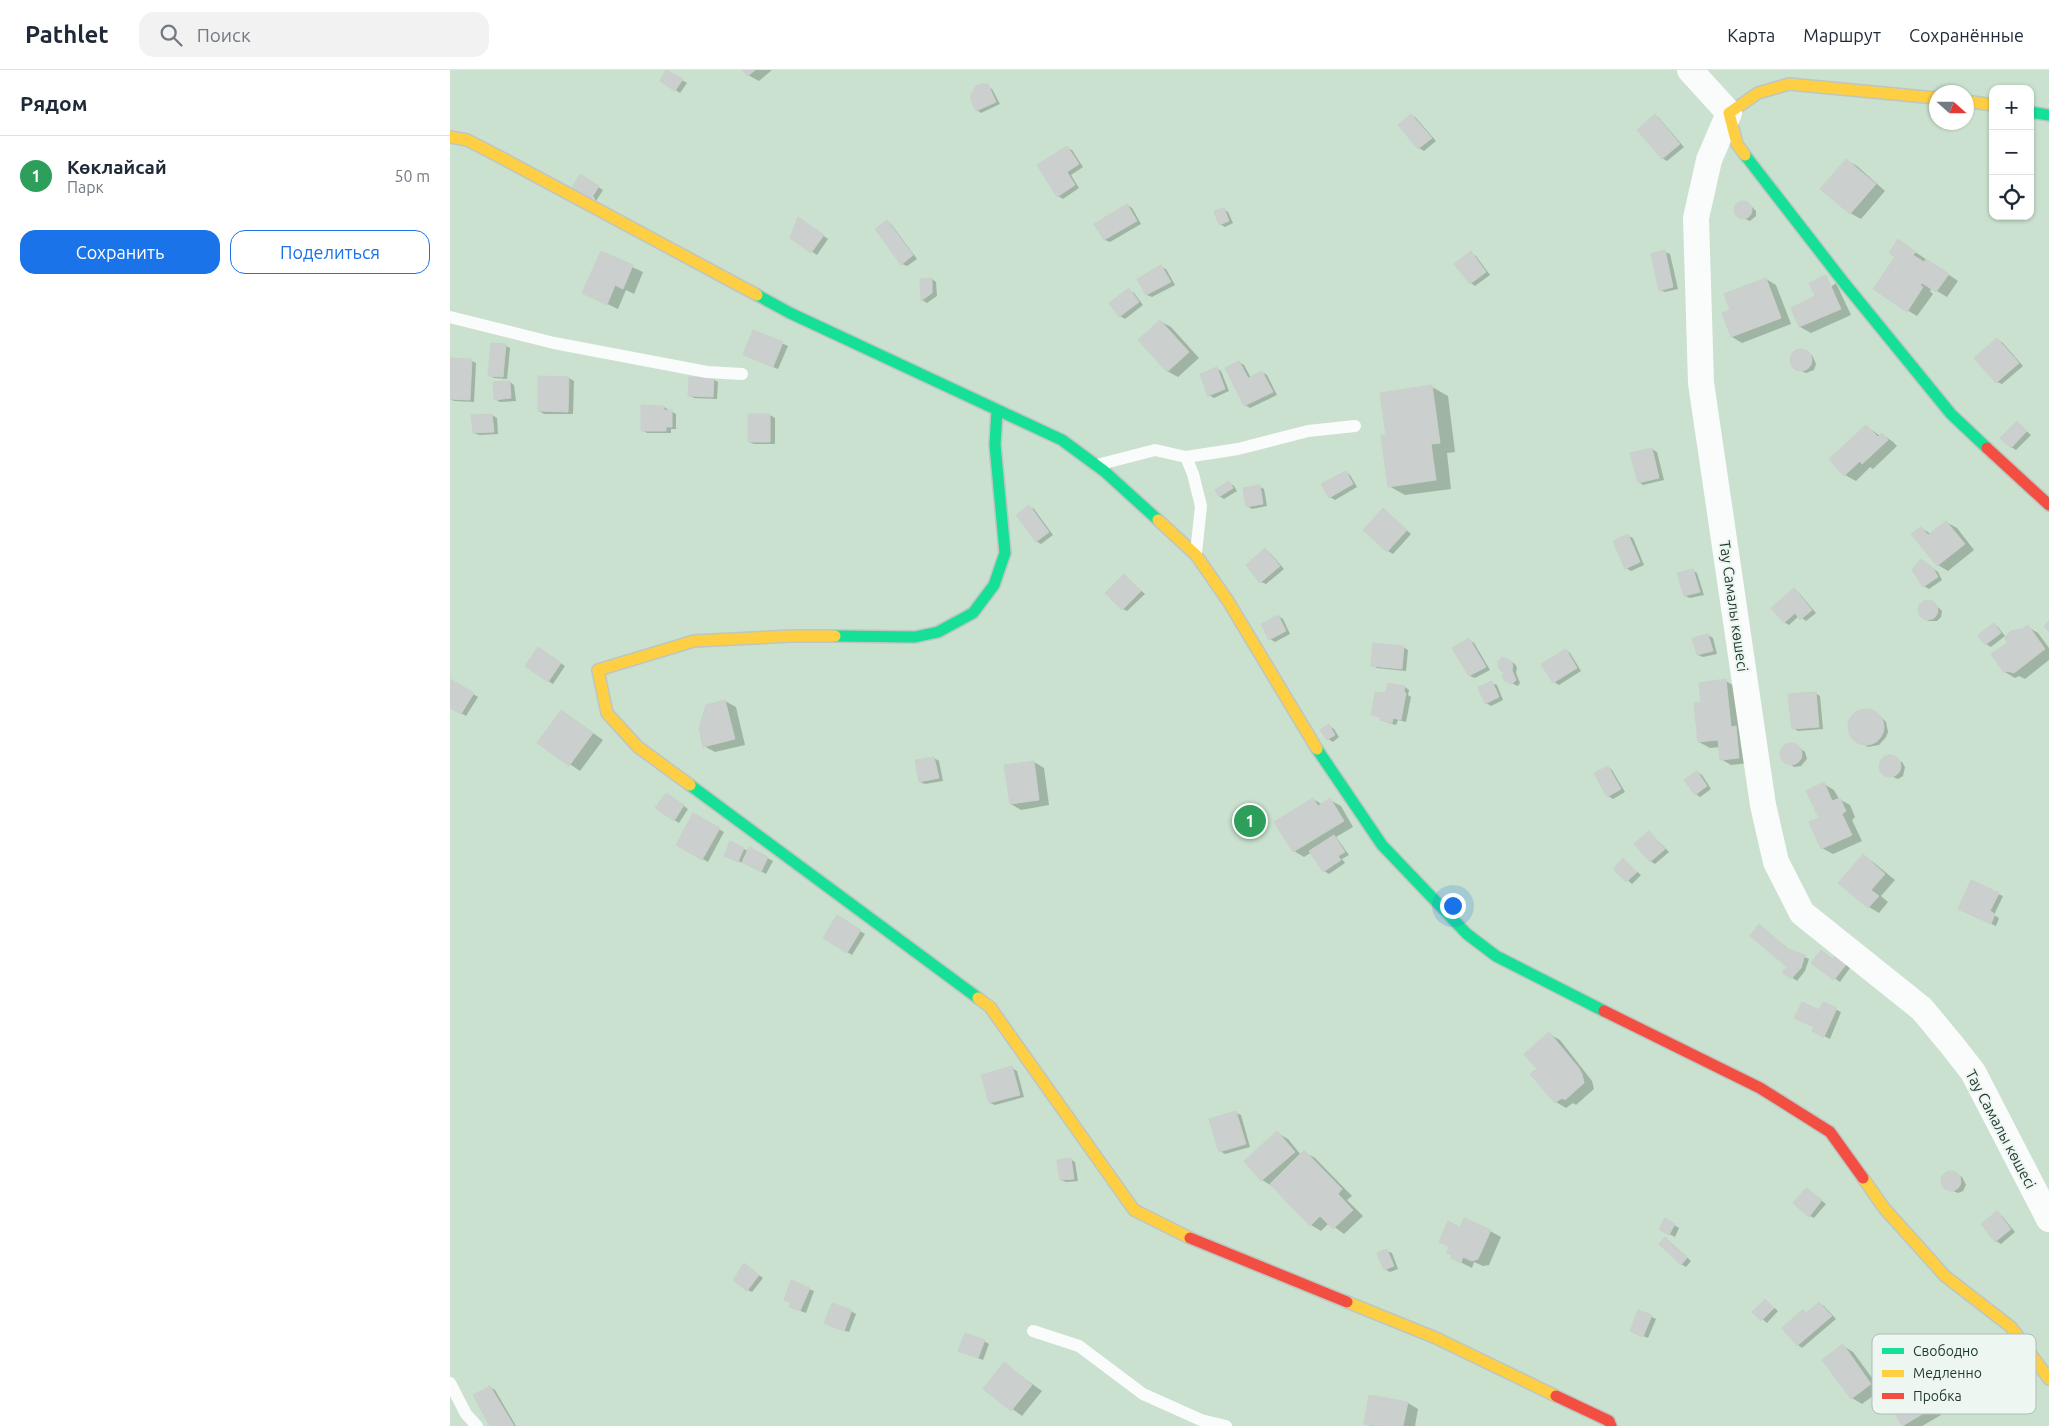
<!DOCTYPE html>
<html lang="ru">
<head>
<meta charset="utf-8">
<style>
  :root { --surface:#fff; --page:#f2f2f3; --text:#1f2937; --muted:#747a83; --line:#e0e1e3; --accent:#1a73e8 }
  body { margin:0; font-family:Ubuntu,sans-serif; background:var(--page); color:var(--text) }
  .controls { position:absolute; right:15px; top:15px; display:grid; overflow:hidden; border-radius:10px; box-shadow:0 1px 4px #0004 }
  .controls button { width:45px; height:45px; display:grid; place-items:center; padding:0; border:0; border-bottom:1px solid var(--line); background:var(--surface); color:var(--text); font:25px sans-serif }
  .compass { position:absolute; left:1479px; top:15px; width:45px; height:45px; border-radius:50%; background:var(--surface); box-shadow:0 1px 4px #0004; rotate:111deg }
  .you { position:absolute; left:1002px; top:835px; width:18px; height:18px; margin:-12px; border:4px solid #fff; border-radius:50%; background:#1a73e8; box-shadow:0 0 0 8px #1a73e833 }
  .badge { display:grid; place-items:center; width:32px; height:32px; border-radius:50%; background:var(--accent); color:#fff; font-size:16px; font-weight:700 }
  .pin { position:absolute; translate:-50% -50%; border:2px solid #fff; box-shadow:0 1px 5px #0006 }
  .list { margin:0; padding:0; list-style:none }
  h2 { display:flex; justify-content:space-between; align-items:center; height:65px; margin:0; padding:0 20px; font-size:21px }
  h2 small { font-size:16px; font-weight:400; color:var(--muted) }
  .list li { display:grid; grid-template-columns:32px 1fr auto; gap:15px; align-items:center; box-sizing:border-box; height:80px; padding:0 20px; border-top:1px solid var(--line) }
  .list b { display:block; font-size:19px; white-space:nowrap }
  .list p { margin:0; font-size:16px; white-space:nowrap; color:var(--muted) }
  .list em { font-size:16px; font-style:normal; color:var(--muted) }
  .actions { display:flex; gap:10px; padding:15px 20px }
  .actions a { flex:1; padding:11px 0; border:1px solid var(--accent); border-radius:15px; text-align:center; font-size:18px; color:var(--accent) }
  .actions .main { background:var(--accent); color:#fff }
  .icon { flex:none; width:28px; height:28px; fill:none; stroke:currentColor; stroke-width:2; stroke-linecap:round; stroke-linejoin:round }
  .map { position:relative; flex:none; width:1599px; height:1356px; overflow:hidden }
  header { display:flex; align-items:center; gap:30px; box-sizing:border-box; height:70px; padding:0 25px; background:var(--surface); border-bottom:1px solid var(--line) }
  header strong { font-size:24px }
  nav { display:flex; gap:28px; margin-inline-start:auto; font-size:18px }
  .search { width:350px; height:45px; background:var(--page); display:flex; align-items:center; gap:12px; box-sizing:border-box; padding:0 18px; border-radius:15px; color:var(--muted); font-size:19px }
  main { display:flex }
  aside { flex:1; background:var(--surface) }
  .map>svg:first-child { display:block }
  .green { fill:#c9e1ce; fill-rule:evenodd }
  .shadow { fill:#0003 }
  .building { fill:#cbd0ce; stroke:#c9d0cc }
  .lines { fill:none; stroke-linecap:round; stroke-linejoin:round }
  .fast-casing { stroke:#bdc6c2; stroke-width:14 }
  .slow-casing { stroke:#bdc6c2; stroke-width:14 }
  .jam-casing { stroke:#bdc6c2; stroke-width:14 }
  .lane { stroke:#fafbfb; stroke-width:12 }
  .street { stroke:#fafbfb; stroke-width:26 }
  .fast { stroke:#16e098; stroke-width:11 }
  .slow { stroke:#ffcf43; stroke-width:11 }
  .jam { stroke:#f24e42; stroke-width:11 }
  .labels { text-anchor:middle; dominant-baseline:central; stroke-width:4; stroke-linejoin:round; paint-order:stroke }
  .street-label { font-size:15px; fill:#1f392f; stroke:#eef6f1 }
  .key { fill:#eef6f1; stroke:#b0bdb7; stroke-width:1 }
  .key-label { font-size:14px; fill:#1f392f }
</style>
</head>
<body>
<header>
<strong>Pathlet</strong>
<div class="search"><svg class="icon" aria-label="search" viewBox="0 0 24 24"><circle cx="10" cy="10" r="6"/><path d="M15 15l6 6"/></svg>Поиск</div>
<nav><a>Карта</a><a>Маршрут</a><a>Сохранённые</a></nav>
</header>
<main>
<aside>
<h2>Рядом<small></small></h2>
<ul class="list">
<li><span class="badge" style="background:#2e9e5b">1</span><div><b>Көклайсай</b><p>Парк</p></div><em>50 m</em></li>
</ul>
<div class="actions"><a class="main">Сохранить</a><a>Поделиться</a></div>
</aside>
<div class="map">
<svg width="1599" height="1356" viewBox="0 0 1599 1356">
  <rect width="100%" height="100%" fill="#e1e7e4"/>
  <path class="green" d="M0,0H1599V1356H0ZM1543,19H1580V146H1543ZM1486,22H1516V52H1486Z"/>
  <path class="shadow" d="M294,0H322L309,11L298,5Z
    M217,1L237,13L230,23L211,10Z
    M537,16L542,19L550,34L531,43L527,40Z
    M962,45L966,48L986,71L974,81L969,78L950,56Z
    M1205,45L1209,48L1234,77L1217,91L1212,88Z
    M617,78L622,80L633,97L621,105L629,118L613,129L608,126Z
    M1396,90L1407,96L1435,121L1411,149L1400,143Z
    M131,106L153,120L146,131Z
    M1292,133L1302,137L1306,141V146L1300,151L1290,147L1286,142L1288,135Z
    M677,135L682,138L691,154L660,172L655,170L646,154Z
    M773,139L778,142L783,153L775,157L770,154Z
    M353,151L378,169L367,185L341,168Z
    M437,152L441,154L467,189L457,196L452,194Z
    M1458,177L1508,211L1497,227L1482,218L1480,221L1483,224L1467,246L1457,240Z
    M1215,182L1220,184L1228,219L1215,222L1210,220Z
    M152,183L193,202L184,224L176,220L168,239L134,223Z
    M1021,183L1026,186L1040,205L1025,216L1021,213Z
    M711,197L716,199L725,215L702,227L697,225L689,209Z
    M482,209L486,212L487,226L477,233L472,230L471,210Z
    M1316,209L1326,215L1341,254L1292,273L1282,267V241Z
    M1386,213L1401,245L1361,263L1350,257L1342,238L1367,227Z
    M679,220L684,223L693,235L675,249L670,246Z
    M710,251L721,257L749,288L728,307L717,301Z
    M304,261L338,276L328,299L294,285Z
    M1547,270L1552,272L1573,296L1552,314L1547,312Z
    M56,276L60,278L57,309L44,308L39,305Z
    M1350,281L1362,285L1366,294L1364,300L1356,303L1344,298L1341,292L1344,283Z
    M22,291L26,293L24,332L4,331L0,329V309Z
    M789,292L794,295L801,308L812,302L817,305L827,325L800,338L795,335L777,298Z
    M766,298L771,301L779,321L764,328L759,325Z
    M119,308L124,311L123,344H94L89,341Z
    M263,309L268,312L267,329L244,328L239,325Z
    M60,312L64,315L66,331L50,332L45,329Z
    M982,317L998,326L1005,382L997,383L1001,419L955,425L939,416L937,366Z
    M214,337L226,344V359H221V363H197L192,360Z
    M42,345L47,348L48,364L29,365L24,363Z
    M320,345L325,348V374H304L299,372Z
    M1567,353L1581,365L1566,380L1561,377Z
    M1416,356L1430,366L1432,365L1442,371L1447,376L1423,399L1420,397L1406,411L1395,405L1381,390Z
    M1202,379L1207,382L1214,410L1193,415L1189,412Z
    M896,402L900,405L907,417L885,430L880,427Z
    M779,413L784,416L787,421L774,429L769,426Z
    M810,417L814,419L817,436L802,439L797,436Z
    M579,437L584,439L603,465L591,474L586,471Z
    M933,440L961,464L943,484L938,481Z
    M1496,452L1507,458L1524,480L1498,501L1488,495L1471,458L1481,464Z
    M1178,466L1183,468L1194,495L1181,501L1176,498Z
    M815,480L820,483L834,499L816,514L811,512Z
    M1476,493L1488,502L1492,510L1479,519L1474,516Z
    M1242,500L1247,503L1254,525L1240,528L1235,526Z
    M674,505L695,524L677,541L673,539Z
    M1344,520L1349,523L1366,543L1356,551L1349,546L1339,555L1334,552Z
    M1475,531L1486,535L1492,541L1491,547L1487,551H1478L1470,543L1471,535Z
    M828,546L833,549L840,564L825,572L820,569Z
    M1544,554L1548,557L1555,566L1541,577L1536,574L1529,565Z
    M1578,557L1588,563L1599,578V590L1575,609L1569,606L1565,608L1555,602L1573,560Z
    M1258,565L1263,568L1267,584L1253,587L1248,585Z
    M1019,570L1024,573L1040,600L1025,608L1020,606L1004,579Z
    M953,577L958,580L956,601L927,598L922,595Z
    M1116,580L1120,583L1131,601L1109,615L1104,612Z
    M93,581L115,596L103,614L98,611Z
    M1060,591L1065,594L1067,598L1066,603L1070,613L1068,616L1061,613Z
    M1,611L28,627L16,646L0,636Z
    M1276,611L1286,617L1299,693L1281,695L1271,689L1270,677L1260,678L1249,672L1253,633Z
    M1042,613L1047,615L1053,630L1041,636L1036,633Z
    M955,617L959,620L958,625L961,627L956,652L948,650L946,655L936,652L931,650L932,648L922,644L937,623Z
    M1365,623L1370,626L1373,659L1348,661L1343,658Z
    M275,631L286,637L295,675L265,682L254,676L257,636Z
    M112,641L153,670L130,701L89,673Z
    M1418,641L1432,648L1436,652L1438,662L1436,667L1429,675L1418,677L1403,667L1400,663V652L1407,643Z
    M879,656L884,659L889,667L883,672L878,669Z
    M1345,675L1355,682L1357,689L1351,696L1344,697L1332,687V681L1336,676Z
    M1440,687L1452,692L1455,697L1453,706L1448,709L1433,703L1430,697L1431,691Z
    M484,688L489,691L493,711L475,714L470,712Z
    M584,692L594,698L599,735L571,740L561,734Z
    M1158,697L1162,700L1175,722L1163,729L1158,726Z
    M1247,702L1252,705L1261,719L1250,727L1246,724Z
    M1374,714L1384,720L1389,729L1400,735L1405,747L1402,750L1412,771L1383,784L1372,778L1361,753L1370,749Z
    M221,727L238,739L229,753L224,750Z
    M863,729L873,735L880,730L891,736L903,757L886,767L899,785L892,789L895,793L879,804L874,801L862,782L854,787L844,781Z
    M244,745L274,762L258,792L228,775Z
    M1200,763L1219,782L1205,794L1200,791Z
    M281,773L298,781L300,779L323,791L316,804L294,792L293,793L280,788Z
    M1413,786L1423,792L1445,810L1431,826L1438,832L1429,843L1419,837L1390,813Z
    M1173,790L1191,805L1182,814L1165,799Z
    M1548,824L1553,826L1544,845L1549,848L1546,856L1514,841Z
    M387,847L415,864L402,885L375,868Z
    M1310,856L1341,881L1359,889L1355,901L1347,911L1334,902L1338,896Z
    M1383,890L1402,895L1390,912L1363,892Z
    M1373,933L1391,942L1380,969L1368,963L1370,942Z
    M1099,964L1110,970L1142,1011L1144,1019L1126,1035L1123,1033L1116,1038L1106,1032L1082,1004L1088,1000Z
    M562,998L567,1001L574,1027L545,1035L540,1033Z
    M786,1043L791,1045L800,1077L775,1084L770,1081Z
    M827,1063L838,1069L851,1085L854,1082L865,1088L902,1126L897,1130L913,1146L894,1164L879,1153L871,1161L861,1155L822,1116L812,1110L795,1091Z
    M620,1089L625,1092L628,1111L616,1112L611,1110Z
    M1501,1102L1512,1107L1516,1115L1513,1121L1508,1123L1494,1117L1492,1112L1495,1104Z
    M1361,1122L1376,1134L1364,1148L1360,1146Z
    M1547,1143L1552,1146L1565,1162L1551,1174L1546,1171Z
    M1216,1150L1229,1158L1225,1167L1210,1159Z
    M1011,1158L1040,1161L1051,1167L1039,1195L1033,1196L1024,1192L1022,1198L1002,1188L1003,1185L1001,1177L990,1171Z
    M1216,1168L1241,1191L1236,1197L1231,1194Z
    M937,1181L942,1183L948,1199L940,1202L935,1199Z
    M299,1198L313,1208L302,1222L298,1220Z
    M359,1219L364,1221L356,1243L345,1239Z
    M1315,1230L1328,1241L1317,1253L1304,1242Z
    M1369,1233L1374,1236L1386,1249L1352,1278L1348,1275L1353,1241L1357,1243Z
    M401,1241L406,1244L399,1262L380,1256Z
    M1189,1241L1206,1249L1198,1268L1186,1263Z
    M534,1271L539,1274L533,1290L510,1281Z
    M1393,1276L1403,1282L1431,1320L1412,1334L1402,1328Z
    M554,1294L592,1321L572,1346L535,1319Z
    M1464,1311L1474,1317L1491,1345L1472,1356H1455L1453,1355Z
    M40,1317L45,1320L66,1356H42Z
    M958,1333L968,1339L965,1356H921L916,1353Z"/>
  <path class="building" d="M216,0L233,9L225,21L210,11Z
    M292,0H305L298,6Z
    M532,14H538L546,32L526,41L521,30V24L526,16Z
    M961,44L982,68L968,79L948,55Z
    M1205,44L1230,74L1212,89L1187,60Z
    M617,76L629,94L617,102L625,115L607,127L587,95Z
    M1396,89L1426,114L1400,144L1370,119Z
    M130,104L149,116L141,129L122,118Z
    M1284 140a9 9 0 1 1 18 0a9 9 0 1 1-18 0Z
    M677,134L687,151L654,170L644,154Z
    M774,138L779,151L769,155L764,141Z
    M348,147L374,165L361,183L340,168Z
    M437,150L463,185L451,195L425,159Z
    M1448,169L1466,182L1463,185L1474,192L1476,189L1499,204L1486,222L1472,213L1470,215L1473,217L1457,242L1423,219L1445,187L1439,183Z
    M1215,180L1223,217L1209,221L1201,184Z
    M151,181L183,195L173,219L165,215L157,235L132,223Z
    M1021,181L1036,202L1020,214L1004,194Z
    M711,195L721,212L696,225L687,209Z
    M1376,205L1391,239L1349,257L1341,238L1365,226L1359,213Z
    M482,208V223L471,231L470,209Z
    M1316,208L1331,248L1281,267L1272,243L1280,240L1274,224Z
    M679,218L689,232L669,247L659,233Z
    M710,250L739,282L717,302L688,270Z
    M303,260L333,272L323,297L293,285Z
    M1547,268L1569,293L1546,313L1524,288Z
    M41,273L56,274L53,307L38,306Z
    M1340 290a11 11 0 1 1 22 0a11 11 0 1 1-22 0Z
    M0,288L22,289L20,330L0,329Z
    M789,291L798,308L812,301L823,322L794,336L775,298Z
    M767,297L775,319L758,326L750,304Z
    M88,306L119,307L118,342L88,341Z
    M239,307L264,308L263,327L238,326Z
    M60,311L61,328L44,330L43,312Z
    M982,315L990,373L981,374L986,410L938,417L931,366L936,365L930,323Z
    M191,335L214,336V340H222V357H216V361H191Z
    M42,344L44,362L23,363L21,345Z
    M298,344H320V372H298Z
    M1567,351L1577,361L1561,378L1550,368Z
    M1416,355L1428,367L1432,363L1438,370L1412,394L1410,391L1394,406L1379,389Z
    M1202,378L1209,408L1188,413L1180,383Z
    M896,401L903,414L879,428L871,414Z
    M779,411L783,418L769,427L765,420Z
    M810,415L813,434L796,437L793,418Z
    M579,435L599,462L586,472L566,445Z
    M933,438L957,460L937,482L913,460Z
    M1496,451L1515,474L1487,496L1461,464L1471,457L1478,465Z
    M1178,464L1190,492L1175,499L1163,471Z
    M815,478L830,496L810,513L796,495Z
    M1471,489L1483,498L1488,507L1473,517L1462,500Z
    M1243,499L1250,522L1234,526L1227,503Z
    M674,504L691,521L672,540L655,523Z
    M1344,518L1362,540L1350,550L1345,543L1334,553L1321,538Z
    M1468 540a10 10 0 1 1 20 0a10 10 0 1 1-20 0Z
    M828,545L836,561L819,570L811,554Z
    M1599,551V562L1594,556Z
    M1544,553L1551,563L1535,575L1528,565Z
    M1578,555L1595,579L1564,603L1557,601L1554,603L1541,584L1557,573L1555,567L1561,561L1572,559Z
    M1258,564L1263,581L1247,585L1242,568Z
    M1019,568L1036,597L1019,606L1002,578Z
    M923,573L954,576L952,599L921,596Z
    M88,577L111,593L98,612L75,596Z
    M1116,579L1127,598L1103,613L1091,594Z
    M1052,587L1060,590L1063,595L1062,600L1066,610L1062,614L1055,611L1052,606L1054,603L1049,599L1048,592Z
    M0,609L24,623L11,644L0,638Z
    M1276,609L1281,657L1286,656L1289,688L1270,690L1268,670L1248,672L1244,633L1251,632L1249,613Z
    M1042,611L1049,627L1035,634L1028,617Z
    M938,613L955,616L954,622L956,623L951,650L943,648L942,653L930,650L931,647L921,645L925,623L936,622Z
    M1366,622L1369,657L1342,659L1338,624Z
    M275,630L285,669L253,677L249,658L256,635Z
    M1398 657a18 18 0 1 1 36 0a18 18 0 1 1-36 0Z
    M111,640L143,663L119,696L87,673Z
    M879,654L885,665L877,670L870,660Z
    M1330 684a11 11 0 1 1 22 0a11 11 0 1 1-22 0Z
    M1429 696a11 11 0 1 1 22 0a11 11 0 1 1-22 0Z
    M484,687L489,708L469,712L465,690Z
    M584,691L589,730L560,734L554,695Z
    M1158,696L1171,719L1157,727L1144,703Z
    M1247,701L1257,716L1245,725L1234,710Z
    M1374,712L1382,731L1390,728L1396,741L1392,744L1402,765L1371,779L1359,752L1369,748L1356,721Z
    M216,723L234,735L224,751L205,738Z
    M863,728L868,736L880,728L894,751L843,782L824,752Z
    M243,743L270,758L252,790L226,775Z
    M1199,761L1215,779L1200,792L1184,774Z
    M884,765L895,782L888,786L891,790L873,802L859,781Z
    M280,771L294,778L288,792L274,786Z
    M299,777L318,787L311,802L292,792Z
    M1413,784L1435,804L1421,820L1429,826L1418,838L1388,813Z
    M1173,788L1187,802L1176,812L1163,799Z
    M1521,810L1549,823L1540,841L1545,844L1541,854L1508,839Z
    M387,845L411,860L397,883L373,868Z
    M1309,854L1338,879L1355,885L1351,898L1341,909L1332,902L1337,897L1300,866Z
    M1371,880L1383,889L1386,884L1398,892L1384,910L1361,893Z
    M1352,932L1369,940L1373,932L1387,938L1374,967L1362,961L1364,957L1344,948Z
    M1099,962L1128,997L1132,1004L1134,1013L1115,1030L1112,1028L1105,1033L1080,1004L1087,999L1074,984Z
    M562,996L570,1025L539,1033L531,1005Z
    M786,1041L796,1074L769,1082L759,1049Z
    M827,1061L845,1082L811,1111L794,1091Z
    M854,1080L892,1119L888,1124L903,1140L883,1159L870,1146L860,1156L820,1114Z
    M621,1088L624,1109L610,1110L607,1090Z
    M1491 1111a10 10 0 1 1 20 0a10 10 0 1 1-20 0Z
    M1356,1118L1372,1130L1359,1147L1343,1133Z
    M1547,1141L1561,1159L1545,1172L1531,1154Z
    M1014,1148L1041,1160L1028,1189L1022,1191L1013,1187L1011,1193L1001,1188L1002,1185L997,1183L999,1176L989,1172L998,1151L1010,1157Z
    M1215,1148L1225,1154L1219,1165L1209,1159Z
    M1215,1167L1237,1188L1231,1195L1209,1174Z
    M937,1179L944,1196L934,1200L927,1183Z
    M294,1193L309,1205L297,1221L283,1210Z
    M341,1210L360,1218L350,1241L339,1237L340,1232L334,1230Z
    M1315,1229L1324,1238L1311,1251L1302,1242Z
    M1369,1232L1382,1246L1347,1276L1332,1258L1353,1239L1356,1243Z
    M382,1233L402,1240L394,1261L374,1253Z
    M1188,1240L1202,1245L1193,1267L1180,1261Z
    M515,1263L535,1270L528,1288L508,1281Z
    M1393,1274L1421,1314L1401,1329L1372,1290Z
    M554,1292L582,1315L561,1341L533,1319Z
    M1464,1309L1481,1339L1452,1356L1435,1326Z
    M40,1316L64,1356H40L23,1325Z
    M919,1325L958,1332L953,1356H928L914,1354Z"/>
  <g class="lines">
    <g class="fast-casing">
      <path id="fast" d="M1580,42L1599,45
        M1295,85L1395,214L1501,344L1537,378
        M307,225L340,243L612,370L654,401L708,450
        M385,566L465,567L488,562L523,543L544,515L555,483L545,375L547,340
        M867,679L932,775L1017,864L1046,886L1154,941
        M240,715L528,928"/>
    </g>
    <g class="slow-casing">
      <path id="slow" d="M1516,31L1543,35
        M0,67L17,70L52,88L307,225
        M1295,85L1287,74L1279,43L1308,23L1339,14L1486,28
        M708,450L746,485L778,531L867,679
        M240,715L188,677L157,643L148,600L244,571L341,566H385
        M528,928L540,937L684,1140L740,1168
        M1413,1108L1434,1138L1495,1206L1561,1257L1599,1309
        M897,1232L986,1268L1106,1326"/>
    </g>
    <g class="jam-casing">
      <path id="jam" d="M1537,378L1599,435
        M1154,941L1310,1018L1380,1062L1413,1108
        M740,1168L897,1232
        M1106,1326L1159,1351L1161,1356"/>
    </g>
    <path class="lane" d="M0,247L104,273L257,302L292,304
      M736,387L788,379L858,361L905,356
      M647,395L705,380L736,387L743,404L751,436L746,483
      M583,1261L629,1276L693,1324L751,1350L776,1356
      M0,1313L16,1344L27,1356"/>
    <path class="street" d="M1240,0L1279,43L1259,90L1246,148L1251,313L1313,735L1326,792L1352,843L1472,939L1501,974L1523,1002L1599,1149"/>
    <use href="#fast" class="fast"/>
    <use href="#slow" class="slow"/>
    <use href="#jam" class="jam"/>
  </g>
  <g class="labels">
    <g class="street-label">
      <text transform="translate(1284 536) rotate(82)">Тау Самалы көшесі</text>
      <text transform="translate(1551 1059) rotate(62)">Тау Самалы көшесі</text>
    </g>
  </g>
  <rect x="1422" y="1264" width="164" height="80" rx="8" class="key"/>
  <rect x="1432" y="1278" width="22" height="6" fill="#16e098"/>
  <rect x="1432" y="1300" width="22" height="7" fill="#ffcf43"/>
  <rect x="1432" y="1323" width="22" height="6" fill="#f24e42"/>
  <g class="key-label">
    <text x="1463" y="1286">Свободно</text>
    <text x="1463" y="1308">Медленно</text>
    <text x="1463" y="1331">Пробка</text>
  </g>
</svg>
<div class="controls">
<button>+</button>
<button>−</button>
<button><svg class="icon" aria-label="locate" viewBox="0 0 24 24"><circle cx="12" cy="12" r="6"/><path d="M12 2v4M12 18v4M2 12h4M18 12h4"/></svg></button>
</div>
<svg class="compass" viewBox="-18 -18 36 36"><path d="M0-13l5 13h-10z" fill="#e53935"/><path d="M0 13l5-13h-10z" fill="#747a83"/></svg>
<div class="you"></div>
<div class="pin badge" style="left:800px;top:751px;background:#2e9e5b">1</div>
</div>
</main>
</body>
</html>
